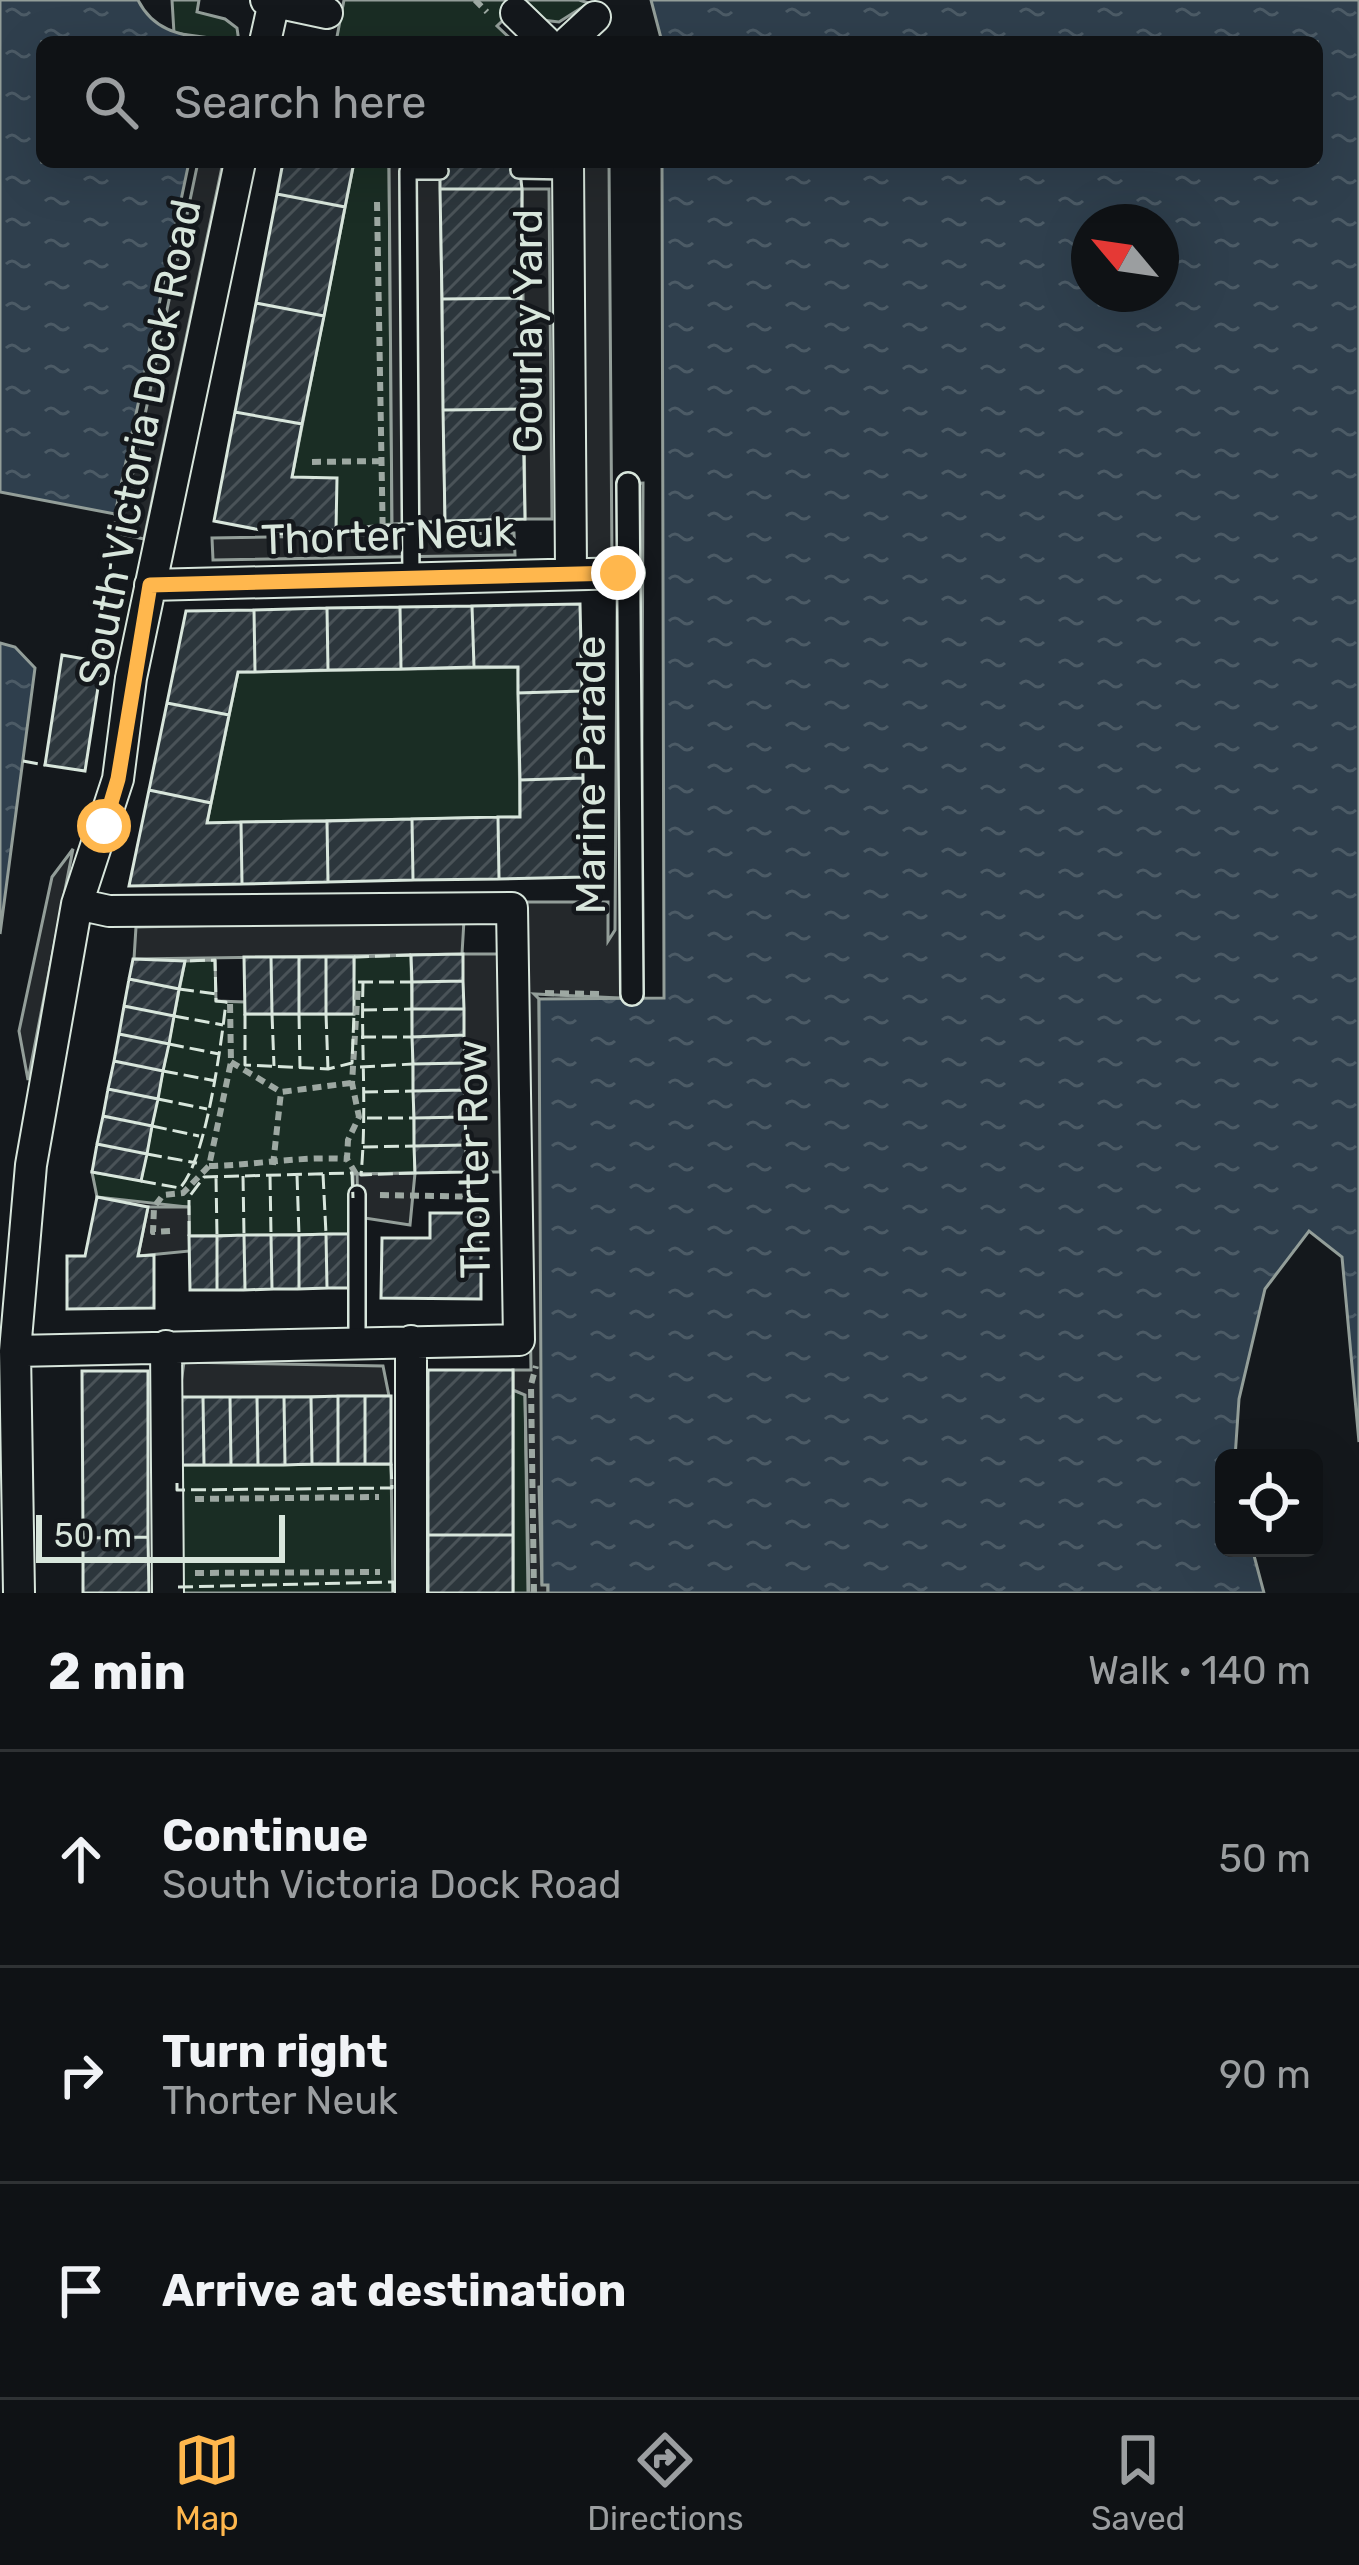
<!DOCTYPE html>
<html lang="en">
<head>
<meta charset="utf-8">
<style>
  :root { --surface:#0f1215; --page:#181b1e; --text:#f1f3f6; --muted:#9b9ea0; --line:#2f3234; --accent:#ffb74d }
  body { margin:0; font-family:Rubik,sans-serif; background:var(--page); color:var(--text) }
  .controls { position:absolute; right:36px; bottom:36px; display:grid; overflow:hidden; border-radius:18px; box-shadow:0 12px 48px #0002 }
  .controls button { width:108px; height:108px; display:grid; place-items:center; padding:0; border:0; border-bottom:3px solid var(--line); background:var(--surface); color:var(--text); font:60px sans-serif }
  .compass { position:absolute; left:1071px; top:204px; width:108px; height:108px; border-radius:50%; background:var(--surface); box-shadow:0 12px 48px #0002; rotate:299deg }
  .scale { position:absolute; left:36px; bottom:30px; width:249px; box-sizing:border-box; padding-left:12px; border:6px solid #d8e6dc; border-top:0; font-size:33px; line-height:42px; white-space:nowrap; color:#d8e6dc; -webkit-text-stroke:9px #14181c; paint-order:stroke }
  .stop { position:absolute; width:36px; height:36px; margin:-27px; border:9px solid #ffb74d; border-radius:50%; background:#fff }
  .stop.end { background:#ffb74d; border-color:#fff; box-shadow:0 3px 12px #0008 }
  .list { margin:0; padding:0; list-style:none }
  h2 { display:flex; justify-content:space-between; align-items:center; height:156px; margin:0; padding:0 48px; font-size:51px }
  h2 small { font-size:39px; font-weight:400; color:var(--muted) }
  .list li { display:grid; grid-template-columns:78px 1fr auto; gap:36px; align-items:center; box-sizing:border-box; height:216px; padding:0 48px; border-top:3px solid var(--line) }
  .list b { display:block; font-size:45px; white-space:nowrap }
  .list p { margin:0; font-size:39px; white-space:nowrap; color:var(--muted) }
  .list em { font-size:39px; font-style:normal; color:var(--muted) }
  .icon { flex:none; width:66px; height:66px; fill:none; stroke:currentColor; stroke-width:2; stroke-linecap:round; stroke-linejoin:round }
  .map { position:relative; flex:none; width:1359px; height:1593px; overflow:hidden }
  .search { position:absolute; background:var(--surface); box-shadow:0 12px 48px #0002; left:36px; right:36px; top:36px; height:132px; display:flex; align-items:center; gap:30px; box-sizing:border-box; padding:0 42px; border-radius:18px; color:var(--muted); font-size:45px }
  .sheet { height:804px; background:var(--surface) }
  nav { display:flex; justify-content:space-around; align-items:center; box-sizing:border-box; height:168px; border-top:3px solid var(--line); background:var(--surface); font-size:33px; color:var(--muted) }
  nav a { display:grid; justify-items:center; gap:6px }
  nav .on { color:var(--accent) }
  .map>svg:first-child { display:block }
  .green { fill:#1a2d24; stroke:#939e99; stroke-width:3 }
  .parking { fill:#24282b; stroke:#939e99; stroke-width:3 }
  .water { fill:url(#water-ripples); stroke:#939e99; stroke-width:3; fill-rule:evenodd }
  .building { fill:url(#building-hatch); stroke:#d8e6dc; stroke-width:3 }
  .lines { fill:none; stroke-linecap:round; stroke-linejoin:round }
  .service-casing { stroke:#d8e6dc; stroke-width:20 }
  .pedestrian-casing { stroke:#d8e6dc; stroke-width:26 }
  .minor-casing { stroke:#d8e6dc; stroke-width:34 }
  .path { stroke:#9da8a2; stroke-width:6; stroke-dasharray:9 6; stroke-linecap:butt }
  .service { stroke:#14181c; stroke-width:15 }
  .pedestrian { stroke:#14181c; stroke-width:21 }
  .minor { stroke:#14181c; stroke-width:30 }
  .fence { stroke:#d8e6dc; stroke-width:3; stroke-dasharray:15 6; stroke-linecap:butt }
  .route { stroke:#ffb74d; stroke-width:15 }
  .labels { text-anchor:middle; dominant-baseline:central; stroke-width:9; stroke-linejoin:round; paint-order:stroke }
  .street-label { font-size:42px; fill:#d8e6dc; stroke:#14181c }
</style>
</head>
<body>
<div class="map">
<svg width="1359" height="1593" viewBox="0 0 1359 1593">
  <defs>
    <pattern id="water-ripples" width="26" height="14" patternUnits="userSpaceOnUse" patternTransform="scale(3)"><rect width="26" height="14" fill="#2f3f4d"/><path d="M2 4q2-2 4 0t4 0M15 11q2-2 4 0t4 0" fill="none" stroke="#4c5b66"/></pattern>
    <pattern id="building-hatch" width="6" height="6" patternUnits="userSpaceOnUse" patternTransform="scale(3)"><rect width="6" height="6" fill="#2c363c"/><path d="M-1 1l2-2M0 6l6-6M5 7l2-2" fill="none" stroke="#4a5358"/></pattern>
  </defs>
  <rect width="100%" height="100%" fill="#14181c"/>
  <path class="green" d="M172,0H199L197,12L225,19L237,28L239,42L174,33Z
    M344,0H579L589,3L559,22L542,20L523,1L497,26L514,42H336Z
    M354,162H389L392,524L336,530L292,477Z
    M518,667L520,817L207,823L238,672Z
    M411,955L415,1173L353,1174L354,1234L189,1236L188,1207L97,1197L92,1172L141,1180L185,961L215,960L216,1001L245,1002V1014H353L354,957Z
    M513,1390L525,1394L528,1593H513Z
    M391,1464L393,1593H178L177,1465Z"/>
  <path class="parking" d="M198,162H223L144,539L120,534Z
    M389,162H440L445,521L392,524Z
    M582,162H609L612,561L586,562Z
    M522,189H549L552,519H525Z
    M643,483L641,999L534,994L539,999L545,1486L539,1487L542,1584L548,1585V1593H529L525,1395L513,1390V1370H531L524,902H608V941L615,930L618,484Z
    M514,533L515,555L213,560L212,538Z
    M73,849L28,1080L19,1031L52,877Z
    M464,920L462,954L134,959L136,927Z
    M462,954H499L500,1172H466Z
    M415,1173L410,1225L358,1217L357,1174Z
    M148,1207H189L190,1251L138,1256Z
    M184,1362L383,1366L389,1396L179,1398Z"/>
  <path class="water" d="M0,0H138C154,32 182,35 215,41L42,42V162H189L115,514L0,492Z
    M651,0H1359V1442L1342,1257L1309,1231L1265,1289L1239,1399L1235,1458H1224V1548H1252L1264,1593H548V1585H542L539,999L664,998L662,162H1317V42H662ZM1089,222H1161V294H1089Z
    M0,643L15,647L35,668L0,934Z"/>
  <path class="building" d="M283,162H354L345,207L277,194Z
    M440,162H519L522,189H440Z
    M440,189H522L521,298L442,299Z
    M277,194L345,207L324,316L256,303Z
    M521,298L523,409L443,410L442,299Z
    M256,303L324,316L302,424L235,412Z
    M523,409L525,519L445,521L443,410Z
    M235,412L302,424L292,477L337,478L336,530L281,534L214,521Z
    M580,604L582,691L518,693V667H474L472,606Z
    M472,606L474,667L401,669L400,607Z
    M400,607L401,669L328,670L327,608Z
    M327,608L328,670L255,672L254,610Z
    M254,610L255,672H238L229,715L167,703L186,611Z
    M62,655L102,662L85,771L45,765Z
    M582,691L583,778L520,780L518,693Z
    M167,703L229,715L211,803L149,790Z
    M583,778L585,877L499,879L498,817H520V780Z
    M149,790L211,803L207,823L241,822L242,884L129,886Z
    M498,817L499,879L413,880L412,819Z
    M412,819L413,880L328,882L327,821Z
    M327,821L328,882L242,884L241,822Z
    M463,954V981L412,982L411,955Z
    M244,957H271L272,1014H245Z
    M271,957H299V1014H272Z
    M299,957H326V1014H299Z
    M326,957H354V1014H326Z
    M133,959L185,961L179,989L129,979Z
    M129,979L179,989L174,1016L124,1006Z
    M463,981L464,1009H412V982Z
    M124,1006L174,1016L169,1044L119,1034Z
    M412,1009H464V1035L412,1037Z
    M119,1034L169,1044L163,1071L114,1061Z
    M464,1035L465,1063L413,1064L412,1037Z
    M114,1061L163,1071L158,1099L108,1089Z
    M465,1063V1090L413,1091V1064Z
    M108,1089L158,1099L152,1126L103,1116Z
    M465,1090V1117L414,1118L413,1091Z
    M103,1116L152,1126L147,1154L97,1144Z
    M465,1117L466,1145L414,1146V1118Z
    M97,1144L147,1154L141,1181L92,1172Z
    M466,1145V1172L415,1173L414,1146Z
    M97,1197L148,1207L138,1256L154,1255V1308L67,1309V1256H85Z
    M430,1213H481V1299L381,1298L382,1238H430Z
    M326,1234H354V1288H327Z
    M326,1234L327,1288L299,1289V1235Z
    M244,1235H271L272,1289L245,1290Z
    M244,1235L245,1290H217V1236Z
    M271,1235H299V1289H272Z
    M189,1236H217V1290H190Z
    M428,1370H513V1535H428Z
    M82,1371H148V1537L83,1538Z
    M338,1396V1464H312L311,1397Z
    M338,1396H365V1464H338Z
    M365,1396H391V1464H365Z
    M177,1397H203L204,1465H177Z
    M203,1397H230L231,1465H204Z
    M230,1397H257L258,1465H231Z
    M257,1397H284L285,1465H258Z
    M284,1397H311L312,1464L285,1465Z
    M428,1535H513V1593H428Z
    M148,1537L149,1593H83V1538Z"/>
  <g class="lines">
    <g class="service-casing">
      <path id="service" d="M519,170L568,171
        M411,579L408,171H440
        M357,1343V1194"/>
    </g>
    <g class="pedestrian-casing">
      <path id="pedestrian" d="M628,484L632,994"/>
    </g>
    <g class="minor-casing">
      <path id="minor" d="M266,0L327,13
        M516,13L546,42
        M265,42L274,2
        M568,42L595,17
        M568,162L571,572
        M150,585L629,573
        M411,1341V1593
        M166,1346L168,1593
        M15,1351L519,1340L512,908L109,911L77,904
        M19,1593L15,1351L31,1165L77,904L118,779L131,678L240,162"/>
    </g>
    <path class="path" d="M475,0L487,12
      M377,202L383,547
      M312,462L381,461
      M545,993L604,994
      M231,1062L281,1092L351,1083
      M273,1165L281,1092
      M209,1166C257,1165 299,1156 347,1159
      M356,1174L347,1159L348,1140L359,1117L352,1083L358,986
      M380,1195L487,1197
      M170,1231L153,1232L154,1207L163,1195L183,1193L209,1166L231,1062L230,1002
      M195,1499L379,1497
      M195,1573L380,1572
      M534,1593L531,1385L536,1366"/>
    <use href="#service" class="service"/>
    <use href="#pedestrian" class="pedestrian"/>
    <use href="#minor" class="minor"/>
    <path class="fence" d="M336,530L445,521
      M102,662L115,514
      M23,761L45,765
      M354,957L411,955
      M358,982H412
      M363,982C361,1047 367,1111 361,1175L415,1173
      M179,989L216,994
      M362,1010L412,1009
      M245,1014V1065L328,1069L352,1063L354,1014
      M272,1014L274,1066
      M299,1014L300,1068
      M326,1014L328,1069
      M174,1016L223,1025
      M361,1037H412
      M169,1044L219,1054
      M360,1067L413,1064
      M163,1071L216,1081
      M363,1092L413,1091
      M158,1099L207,1109
      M367,1118H414
      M152,1126L199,1136
      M363,1147L414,1146
      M147,1154L197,1163
      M323,1174L326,1234
      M270,1175L271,1235
      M297,1175L299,1235
      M243,1176L244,1235
      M216,1177L217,1236
      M141,1181L180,1188C206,1160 221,1046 226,1002L216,1001L215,960L185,961
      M189,1236V1197L204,1177L352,1173L353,1198
      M177,1483V1490L392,1488L391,1464
      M178,1587L393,1582V1593"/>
  </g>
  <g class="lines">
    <path class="route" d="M104,826L118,779L150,585L618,573"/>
  </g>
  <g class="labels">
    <g class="street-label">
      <text transform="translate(528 331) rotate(-90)">Gourlay Yard</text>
      <text transform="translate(140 443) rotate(-79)">South Victoria Dock Road</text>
      <text transform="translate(388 536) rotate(-2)">Thorter Neuk</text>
      <text transform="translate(591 775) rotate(-90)">Marine Parade</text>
      <text transform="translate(474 1159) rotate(-91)">Thorter Row</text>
    </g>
  </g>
</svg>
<div class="controls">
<button><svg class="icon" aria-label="locate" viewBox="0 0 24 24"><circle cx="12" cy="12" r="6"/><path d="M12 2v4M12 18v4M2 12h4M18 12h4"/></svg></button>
</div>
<svg class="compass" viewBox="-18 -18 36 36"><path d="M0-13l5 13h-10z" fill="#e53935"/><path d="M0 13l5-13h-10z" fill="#9b9ea0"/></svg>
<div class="scale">50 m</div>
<div class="stop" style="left:104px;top:826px"></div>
<div class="stop end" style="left:618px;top:573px"></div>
<div class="search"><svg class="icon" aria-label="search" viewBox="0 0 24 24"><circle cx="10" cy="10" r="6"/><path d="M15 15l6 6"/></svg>Search here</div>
</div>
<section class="sheet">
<h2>2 min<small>Walk · 140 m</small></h2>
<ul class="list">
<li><svg class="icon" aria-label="ahead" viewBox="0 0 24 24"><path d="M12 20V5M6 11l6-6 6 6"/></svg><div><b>Continue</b><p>South Victoria Dock Road</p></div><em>50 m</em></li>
<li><svg class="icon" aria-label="right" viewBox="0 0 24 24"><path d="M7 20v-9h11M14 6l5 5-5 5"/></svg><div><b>Turn right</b><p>Thorter Neuk</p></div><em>90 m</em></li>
<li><svg class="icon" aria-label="arrive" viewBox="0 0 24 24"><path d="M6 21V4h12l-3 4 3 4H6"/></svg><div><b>Arrive at destination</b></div></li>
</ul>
</section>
<nav>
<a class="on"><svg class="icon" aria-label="map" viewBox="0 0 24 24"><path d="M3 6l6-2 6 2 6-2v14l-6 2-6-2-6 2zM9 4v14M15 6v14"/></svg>Map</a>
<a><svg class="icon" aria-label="directions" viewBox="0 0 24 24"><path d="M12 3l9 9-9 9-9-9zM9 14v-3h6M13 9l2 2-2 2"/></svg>Directions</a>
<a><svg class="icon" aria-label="saved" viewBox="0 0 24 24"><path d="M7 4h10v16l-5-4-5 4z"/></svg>Saved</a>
</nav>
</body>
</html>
